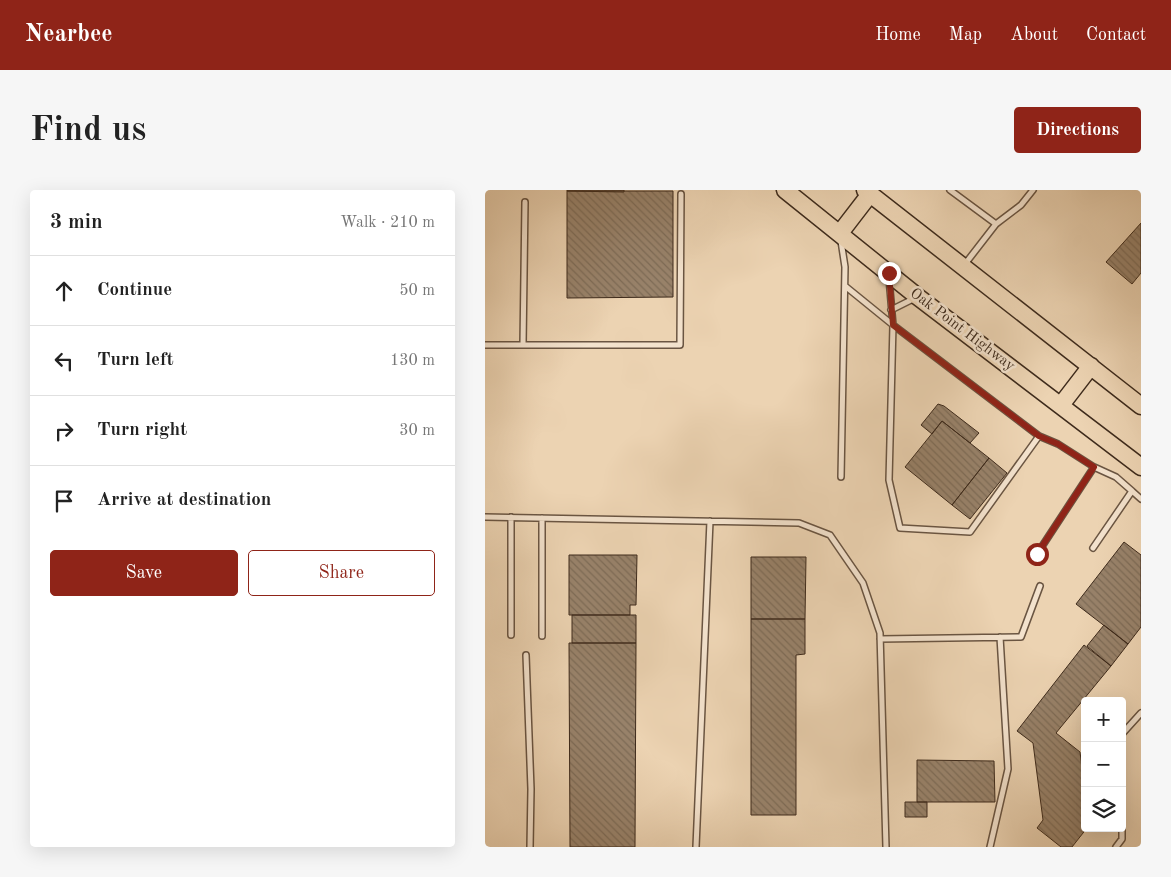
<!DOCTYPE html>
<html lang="en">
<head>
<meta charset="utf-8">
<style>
  :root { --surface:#fff; --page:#f6f6f6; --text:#222; --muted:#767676; --line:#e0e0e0; --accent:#8f2418 }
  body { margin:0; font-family:"Old Standard TT",serif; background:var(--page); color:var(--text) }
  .controls { position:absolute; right:15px; bottom:15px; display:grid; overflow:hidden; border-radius:5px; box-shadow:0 5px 20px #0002 }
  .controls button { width:45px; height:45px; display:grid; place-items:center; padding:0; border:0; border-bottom:1px solid var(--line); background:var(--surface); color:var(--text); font:25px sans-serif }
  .stop { position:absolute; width:15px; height:15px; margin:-11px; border:4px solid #8f2418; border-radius:50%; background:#fff }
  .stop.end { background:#8f2418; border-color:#fff; box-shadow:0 1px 5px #0008 }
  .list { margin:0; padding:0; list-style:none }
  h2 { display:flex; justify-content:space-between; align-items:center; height:65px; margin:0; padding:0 20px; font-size:21px }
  h2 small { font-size:16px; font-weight:400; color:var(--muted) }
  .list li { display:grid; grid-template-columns:32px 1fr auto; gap:15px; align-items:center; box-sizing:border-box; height:70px; padding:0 20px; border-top:1px solid var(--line) }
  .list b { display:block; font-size:19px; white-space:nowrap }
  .list em { font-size:16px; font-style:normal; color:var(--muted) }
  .actions { display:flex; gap:10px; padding:15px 20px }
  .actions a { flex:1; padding:11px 0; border:1px solid var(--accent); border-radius:5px; text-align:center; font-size:18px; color:var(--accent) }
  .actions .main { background:var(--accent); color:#fff }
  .icon { flex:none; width:28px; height:28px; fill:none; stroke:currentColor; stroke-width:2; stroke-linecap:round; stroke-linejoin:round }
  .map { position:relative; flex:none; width:656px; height:657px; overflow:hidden; border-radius:5px }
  header { display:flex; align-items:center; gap:30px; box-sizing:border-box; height:70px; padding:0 25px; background:var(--accent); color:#fff }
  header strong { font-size:24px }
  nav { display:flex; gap:28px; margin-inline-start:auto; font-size:18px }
  .intro { display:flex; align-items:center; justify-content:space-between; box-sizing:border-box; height:120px; padding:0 30px }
  h1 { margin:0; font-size:35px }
  .button { padding:12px 22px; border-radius:5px; background:var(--accent); color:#fff; font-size:18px; font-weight:700 }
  main { display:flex; gap:30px; padding:0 30px }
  aside { flex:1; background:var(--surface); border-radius:5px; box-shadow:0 5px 20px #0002 }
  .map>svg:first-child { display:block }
  .building { fill:url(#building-back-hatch); stroke:#3e2b1c }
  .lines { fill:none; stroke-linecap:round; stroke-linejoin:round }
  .lane-casing { stroke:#6a5542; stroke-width:8 }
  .primary-casing { stroke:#3e2b1c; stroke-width:19 }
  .lane { stroke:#f3e2cd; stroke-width:5 }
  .primary { stroke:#ecd3b2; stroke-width:16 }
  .route { stroke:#8f2418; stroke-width:6 }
  .labels { text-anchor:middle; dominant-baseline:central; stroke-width:5; stroke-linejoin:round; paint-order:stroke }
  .street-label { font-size:15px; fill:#3e2b1c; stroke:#f3e2cd }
</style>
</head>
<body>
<header>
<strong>Nearbee</strong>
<nav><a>Home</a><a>Map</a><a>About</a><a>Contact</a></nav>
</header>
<div class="intro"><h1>Find us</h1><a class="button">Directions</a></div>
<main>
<aside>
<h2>3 min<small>Walk · 210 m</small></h2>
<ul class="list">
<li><svg class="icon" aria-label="ahead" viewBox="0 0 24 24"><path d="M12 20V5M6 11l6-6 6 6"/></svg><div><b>Continue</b></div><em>50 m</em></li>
<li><svg class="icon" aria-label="left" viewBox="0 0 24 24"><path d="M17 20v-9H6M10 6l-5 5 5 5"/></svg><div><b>Turn left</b></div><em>130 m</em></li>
<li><svg class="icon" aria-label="right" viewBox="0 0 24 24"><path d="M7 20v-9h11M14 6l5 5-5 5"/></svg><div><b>Turn right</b></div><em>30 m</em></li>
<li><svg class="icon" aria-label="arrive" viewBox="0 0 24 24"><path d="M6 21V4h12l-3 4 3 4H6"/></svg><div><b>Arrive at destination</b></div></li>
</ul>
<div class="actions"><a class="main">Save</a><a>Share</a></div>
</aside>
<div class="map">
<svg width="656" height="657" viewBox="0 0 656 657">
  <defs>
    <pattern id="building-back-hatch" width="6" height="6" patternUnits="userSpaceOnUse" patternTransform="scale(1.25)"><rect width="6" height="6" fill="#98826a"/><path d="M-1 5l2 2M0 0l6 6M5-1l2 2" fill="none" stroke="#7d6b56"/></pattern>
  </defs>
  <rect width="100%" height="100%" fill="#ecd3b2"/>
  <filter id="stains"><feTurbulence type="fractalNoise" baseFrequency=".004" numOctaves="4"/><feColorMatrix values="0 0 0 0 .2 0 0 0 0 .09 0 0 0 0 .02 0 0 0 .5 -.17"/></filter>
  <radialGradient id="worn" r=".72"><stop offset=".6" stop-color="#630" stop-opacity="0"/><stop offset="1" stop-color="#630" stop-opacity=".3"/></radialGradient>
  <path class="building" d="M82,0H139V2L82,1Z
    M82,1H188V107L82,108Z
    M656,33V83L647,94L621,72Z
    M453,214L459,216L494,243L485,253L457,231L447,244L436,235Z
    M457,231L504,268L467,315L420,277Z
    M504,268L522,283L485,329L467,315Z
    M639,352L656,365V437L643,454L591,414Z
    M84,365H152L151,415H145V425H84Z
    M266,367H321L320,429H266Z
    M87,425H151V453H87Z
    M266,429H320V464L311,465V625H266Z
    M619,435L643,454L626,476L602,456Z
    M84,453H151L150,657H85Z
    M599,455L626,476L571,543L595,562L600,600V638H602L587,657H576L552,638L558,630L548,553L532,541Z
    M432,570L509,571L510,612H432Z
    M420,612H442V627H420Z"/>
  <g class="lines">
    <g class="lane-casing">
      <path id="lane" d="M465,0L511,34L480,74
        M511,34L536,15L548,0
        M356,51L360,77L356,287
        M404,88L408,135
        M360,96L408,135
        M406,120L430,108
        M0,155H195L196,4
        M38,155L40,12
        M554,246L408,135L404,290L415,338L485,342L554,246L573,254L609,277
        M0,327L314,333L345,345L378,393L395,443L401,657
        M608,358L647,301L656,309
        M552,364L609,277L631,287L647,301
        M26,445V327
        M57,446V328
        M395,449L536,447L555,396
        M41,465L46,599L45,657
        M637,544L656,523
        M211,657L225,331
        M505,657L523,579L515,447
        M631,657L637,649V638"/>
    </g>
    <g class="primary-casing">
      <path id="primary" d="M300,0L433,107L656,277
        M380,0L656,216
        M355,43L385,4
        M576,215L606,176"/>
    </g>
    <use href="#lane" class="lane"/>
    <use href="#primary" class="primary"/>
  </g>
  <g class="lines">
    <path class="route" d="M404,83L408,135L554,246L573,254L609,277L552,364"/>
  </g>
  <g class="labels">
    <g class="street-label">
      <text transform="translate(477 140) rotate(37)">Oak Point Highway</text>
    </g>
  </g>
  <rect width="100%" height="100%" filter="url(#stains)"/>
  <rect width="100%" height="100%" fill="url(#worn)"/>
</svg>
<div class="controls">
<button>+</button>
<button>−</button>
<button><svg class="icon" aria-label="layers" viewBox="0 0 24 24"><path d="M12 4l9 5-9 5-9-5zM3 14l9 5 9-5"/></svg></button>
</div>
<div class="stop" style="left:552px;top:364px"></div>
<div class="stop end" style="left:404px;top:83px"></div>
</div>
</main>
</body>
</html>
